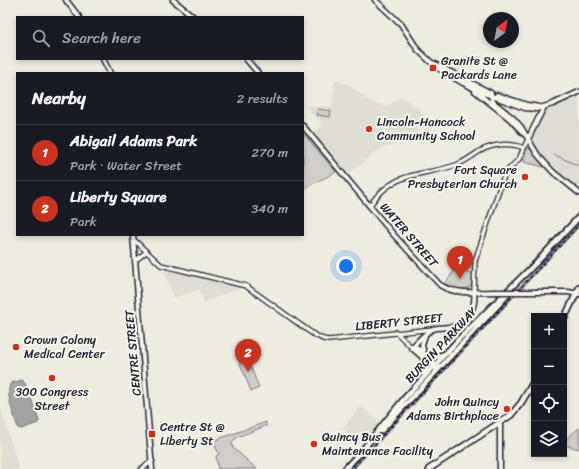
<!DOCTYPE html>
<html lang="en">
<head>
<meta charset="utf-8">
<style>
  :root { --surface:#171b24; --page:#242831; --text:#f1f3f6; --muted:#9ea1a6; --line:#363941; --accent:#c8321e }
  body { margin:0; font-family:Sriracha,sans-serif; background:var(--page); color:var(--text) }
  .controls { position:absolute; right:12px; bottom:12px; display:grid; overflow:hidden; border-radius:0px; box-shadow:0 2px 6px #0003 }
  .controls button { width:36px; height:36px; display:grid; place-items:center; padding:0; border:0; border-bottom:1px solid var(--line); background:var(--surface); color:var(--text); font:20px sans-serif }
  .compass { position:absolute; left:483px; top:12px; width:36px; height:36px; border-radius:50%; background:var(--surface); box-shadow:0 2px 6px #0003; rotate:32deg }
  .you { position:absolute; left:346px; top:266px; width:14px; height:14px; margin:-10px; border:3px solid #fff; border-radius:50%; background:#1a73e8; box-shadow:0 0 0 6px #1a73e833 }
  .badge { display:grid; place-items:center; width:26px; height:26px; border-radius:50%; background:var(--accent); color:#fff; font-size:13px; font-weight:700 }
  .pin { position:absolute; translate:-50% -33px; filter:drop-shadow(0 1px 2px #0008) }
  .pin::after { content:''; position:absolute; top:21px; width:14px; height:12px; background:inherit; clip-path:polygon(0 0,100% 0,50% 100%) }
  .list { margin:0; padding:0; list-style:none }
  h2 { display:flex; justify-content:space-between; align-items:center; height:52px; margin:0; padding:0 16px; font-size:17px }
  h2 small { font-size:13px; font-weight:400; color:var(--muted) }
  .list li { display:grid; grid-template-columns:26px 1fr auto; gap:12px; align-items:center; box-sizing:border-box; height:56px; padding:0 16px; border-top:1px solid var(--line) }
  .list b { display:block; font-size:15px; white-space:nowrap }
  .list p { margin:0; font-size:13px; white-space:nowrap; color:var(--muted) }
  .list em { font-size:13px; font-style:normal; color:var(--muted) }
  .icon { flex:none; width:22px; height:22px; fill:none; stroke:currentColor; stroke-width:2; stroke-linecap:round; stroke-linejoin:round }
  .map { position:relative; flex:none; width:579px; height:469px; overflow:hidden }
  .search { position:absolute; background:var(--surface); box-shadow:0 2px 6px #0003; left:16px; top:16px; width:288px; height:44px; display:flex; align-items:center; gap:10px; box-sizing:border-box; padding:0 14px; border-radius:0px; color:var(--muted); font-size:15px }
  .panel { position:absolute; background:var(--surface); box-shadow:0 2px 6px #0003; left:16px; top:72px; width:288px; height:164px; border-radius:0px }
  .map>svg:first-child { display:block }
  .built { fill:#dfdcd4 }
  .green { fill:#d1cdc9; stroke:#7a7882 }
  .water { fill:#a6a3a6; stroke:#716f7b }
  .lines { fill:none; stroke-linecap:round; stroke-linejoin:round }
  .stream { stroke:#716f7b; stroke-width:1 }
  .tertiary-casing { stroke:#22223b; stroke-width:6 }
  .secondary-casing { stroke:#22223b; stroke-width:7 }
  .primary-casing { stroke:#22223b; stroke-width:8 }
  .tertiary { stroke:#f7f3e8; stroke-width:3.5 }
  .secondary { stroke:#f7f3e8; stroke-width:4 }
  .primary { stroke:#f7f3e8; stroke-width:4.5 }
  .rail-casing { stroke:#22223b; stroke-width:2.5 }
  .rail { stroke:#f7f3e8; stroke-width:1; stroke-dasharray:3; stroke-linecap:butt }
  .secondary-bridge-casing { stroke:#22223b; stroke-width:7; stroke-linecap:butt }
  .secondary-bridge { stroke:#f7f3e8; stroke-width:4 }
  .poi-dot { fill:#c8321e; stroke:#f7f3e8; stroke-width:1.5 }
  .labels { text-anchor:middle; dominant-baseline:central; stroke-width:4; stroke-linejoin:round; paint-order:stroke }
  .poi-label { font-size:12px; fill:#22223b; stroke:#f7f3e8; text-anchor:start }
  .street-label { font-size:12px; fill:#22223b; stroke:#f7f3e8 }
</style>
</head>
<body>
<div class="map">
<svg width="579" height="469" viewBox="0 0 579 469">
  <rect width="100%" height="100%" fill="#eeebe1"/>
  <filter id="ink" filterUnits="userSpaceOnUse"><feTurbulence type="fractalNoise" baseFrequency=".025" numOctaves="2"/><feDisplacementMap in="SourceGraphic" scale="8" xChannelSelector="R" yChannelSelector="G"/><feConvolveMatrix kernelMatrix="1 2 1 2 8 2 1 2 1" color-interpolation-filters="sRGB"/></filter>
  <g filter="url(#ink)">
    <path class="built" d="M337,81L351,86L368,100L376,104L383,106L389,105L396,101L401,96L424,113L417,139L381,148L347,175L313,134L323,125L308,110L306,105L332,107L335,82Z
      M579,95V188L564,179L552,169L536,152L532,141L534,130L542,111Z
      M168,269L243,287L204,302L199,289L174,298L164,272L165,270Z
      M361,406L380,423L360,443L355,441L343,428Z
      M0,407L17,462L19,469H0Z"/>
    <path class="green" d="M318,109L331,111L330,117L317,115Z
      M303,133L336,172L303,189Z
      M527,148L531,149L545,166L544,167L524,162V158Z
      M455,270L473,273L471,286C464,292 452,287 444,284Z
      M245,352L259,388L251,391L237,356Z
      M266,422V426L237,437L232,442L233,448L257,469H218L216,456L219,454L213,441Z
      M579,428V449L564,445V441Z"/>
    <path class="water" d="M22,380C28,384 37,414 39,421L38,423L21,429L18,428C15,417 4,393 11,383Z"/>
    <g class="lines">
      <path class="stream" d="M555,155L579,166"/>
      <g class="tertiary-casing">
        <path id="tertiary" d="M370,205C395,170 420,177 456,165C465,162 472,156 480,151C493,144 510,142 524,148
          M133,239L161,265L246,286L313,334L323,339L329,340L433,329
          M135,261L146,252
          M474,292L475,261L502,181L506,172L519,159L528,139
          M396,332L412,348"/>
      </g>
      <g class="secondary-casing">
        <path id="secondary" d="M66,0L79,17
          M173,0L194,17
          M375,0L401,24L418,50L436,67L463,83L481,92L525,108L536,109L553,104L579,92
          M103,59L110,73
          M246,59L258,73
          M433,63L441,67L491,93
          M475,91L510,119L524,134
          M488,92L491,94L492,101L513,118L521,127L537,154L553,172L579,193
          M497,95L527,105L539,107
          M303,126L393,234L440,285C455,295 478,292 495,292
          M528,139L544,107
          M133,235L152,469
          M529,292H568L579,294
          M414,345L438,367
          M424,354L422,345L425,335
          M435,368L412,348C418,341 424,333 433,329C439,327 447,328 454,326C469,322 476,307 474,292
          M142,469L152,461
          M500,469V422"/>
      </g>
      <g class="primary-casing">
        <path id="primary" d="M564,319L579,288
          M425,356L436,357L444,354
          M423,358L427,365L424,375
          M381,431L512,290
          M345,469L365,447L404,399L459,339L537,262L579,217
          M429,469L511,415L521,403L534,381"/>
      </g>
      <use href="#tertiary" class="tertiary"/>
      <use href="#secondary" class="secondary"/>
      <use href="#primary" class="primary"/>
      <g class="rail-casing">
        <path id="rail" d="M352,469L579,225"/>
      </g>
      <use href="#rail" class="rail"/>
      <g class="secondary-bridge-casing">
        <path id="secondary-bridge" d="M495,292H529"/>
      </g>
      <use href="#secondary-bridge" class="secondary-bridge"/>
    </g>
  </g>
  <g class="poi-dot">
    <rect x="429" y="64" width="8" height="8" rx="2"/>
    <circle cx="369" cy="129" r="4"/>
    <circle cx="525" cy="177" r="4"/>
    <circle cx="16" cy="347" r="4"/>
    <circle cx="52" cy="378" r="4"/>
    <circle cx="507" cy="409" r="4"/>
    <rect x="148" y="430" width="8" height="8" rx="2"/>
    <circle cx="314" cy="444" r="4"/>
  </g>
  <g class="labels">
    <g class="poi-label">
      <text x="441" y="61">Granite St @<tspan x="441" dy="14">Packards Lane</tspan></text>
      <text x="377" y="122">Lincoln-Hancock<tspan x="377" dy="14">Community School</tspan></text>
      <text x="517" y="170" text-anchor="end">Fort Square<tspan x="517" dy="14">Presbyterian Church</tspan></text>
      <text x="24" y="340">Crown Colony<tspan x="24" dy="14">Medical Center</tspan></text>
      <text x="52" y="392" text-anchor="middle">300 Congress<tspan x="52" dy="14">Street</tspan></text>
      <text x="499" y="402" text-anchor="end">John Quincy<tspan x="499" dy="14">Adams Birthplace</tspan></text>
      <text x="160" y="427">Centre St @<tspan x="160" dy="14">Liberty St</tspan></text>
      <text x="322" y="437">Quincy Bus<tspan x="322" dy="14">Maintenance Facility</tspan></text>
    </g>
    <g class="street-label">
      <text transform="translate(409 235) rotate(49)">WATER STREET</text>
      <text transform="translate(399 322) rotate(-6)">LIBERTY STREET</text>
      <text transform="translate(441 345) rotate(-47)">BURGIN PARKWAY</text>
      <text transform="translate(133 353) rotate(-95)">CENTRE STREET</text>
    </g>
  </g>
</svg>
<div class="controls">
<button>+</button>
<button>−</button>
<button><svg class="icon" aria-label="locate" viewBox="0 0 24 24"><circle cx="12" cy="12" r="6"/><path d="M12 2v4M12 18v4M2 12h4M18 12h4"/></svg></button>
<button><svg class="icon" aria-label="layers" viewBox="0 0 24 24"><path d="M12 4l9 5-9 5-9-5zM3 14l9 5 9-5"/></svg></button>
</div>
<svg class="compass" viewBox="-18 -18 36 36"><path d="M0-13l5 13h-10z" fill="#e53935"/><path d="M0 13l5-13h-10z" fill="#9ea1a6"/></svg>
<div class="you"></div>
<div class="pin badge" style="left:460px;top:279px">1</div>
<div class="pin badge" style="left:248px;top:372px">2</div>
<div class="search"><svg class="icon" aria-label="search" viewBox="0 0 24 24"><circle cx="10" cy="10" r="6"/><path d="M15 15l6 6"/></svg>Search here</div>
<section class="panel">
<h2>Nearby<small>2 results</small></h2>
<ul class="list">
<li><span class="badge">1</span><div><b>Abigail Adams Park</b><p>Park · Water Street</p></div><em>270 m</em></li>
<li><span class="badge">2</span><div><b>Liberty Square</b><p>Park</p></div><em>340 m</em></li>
</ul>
</section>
</div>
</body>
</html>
